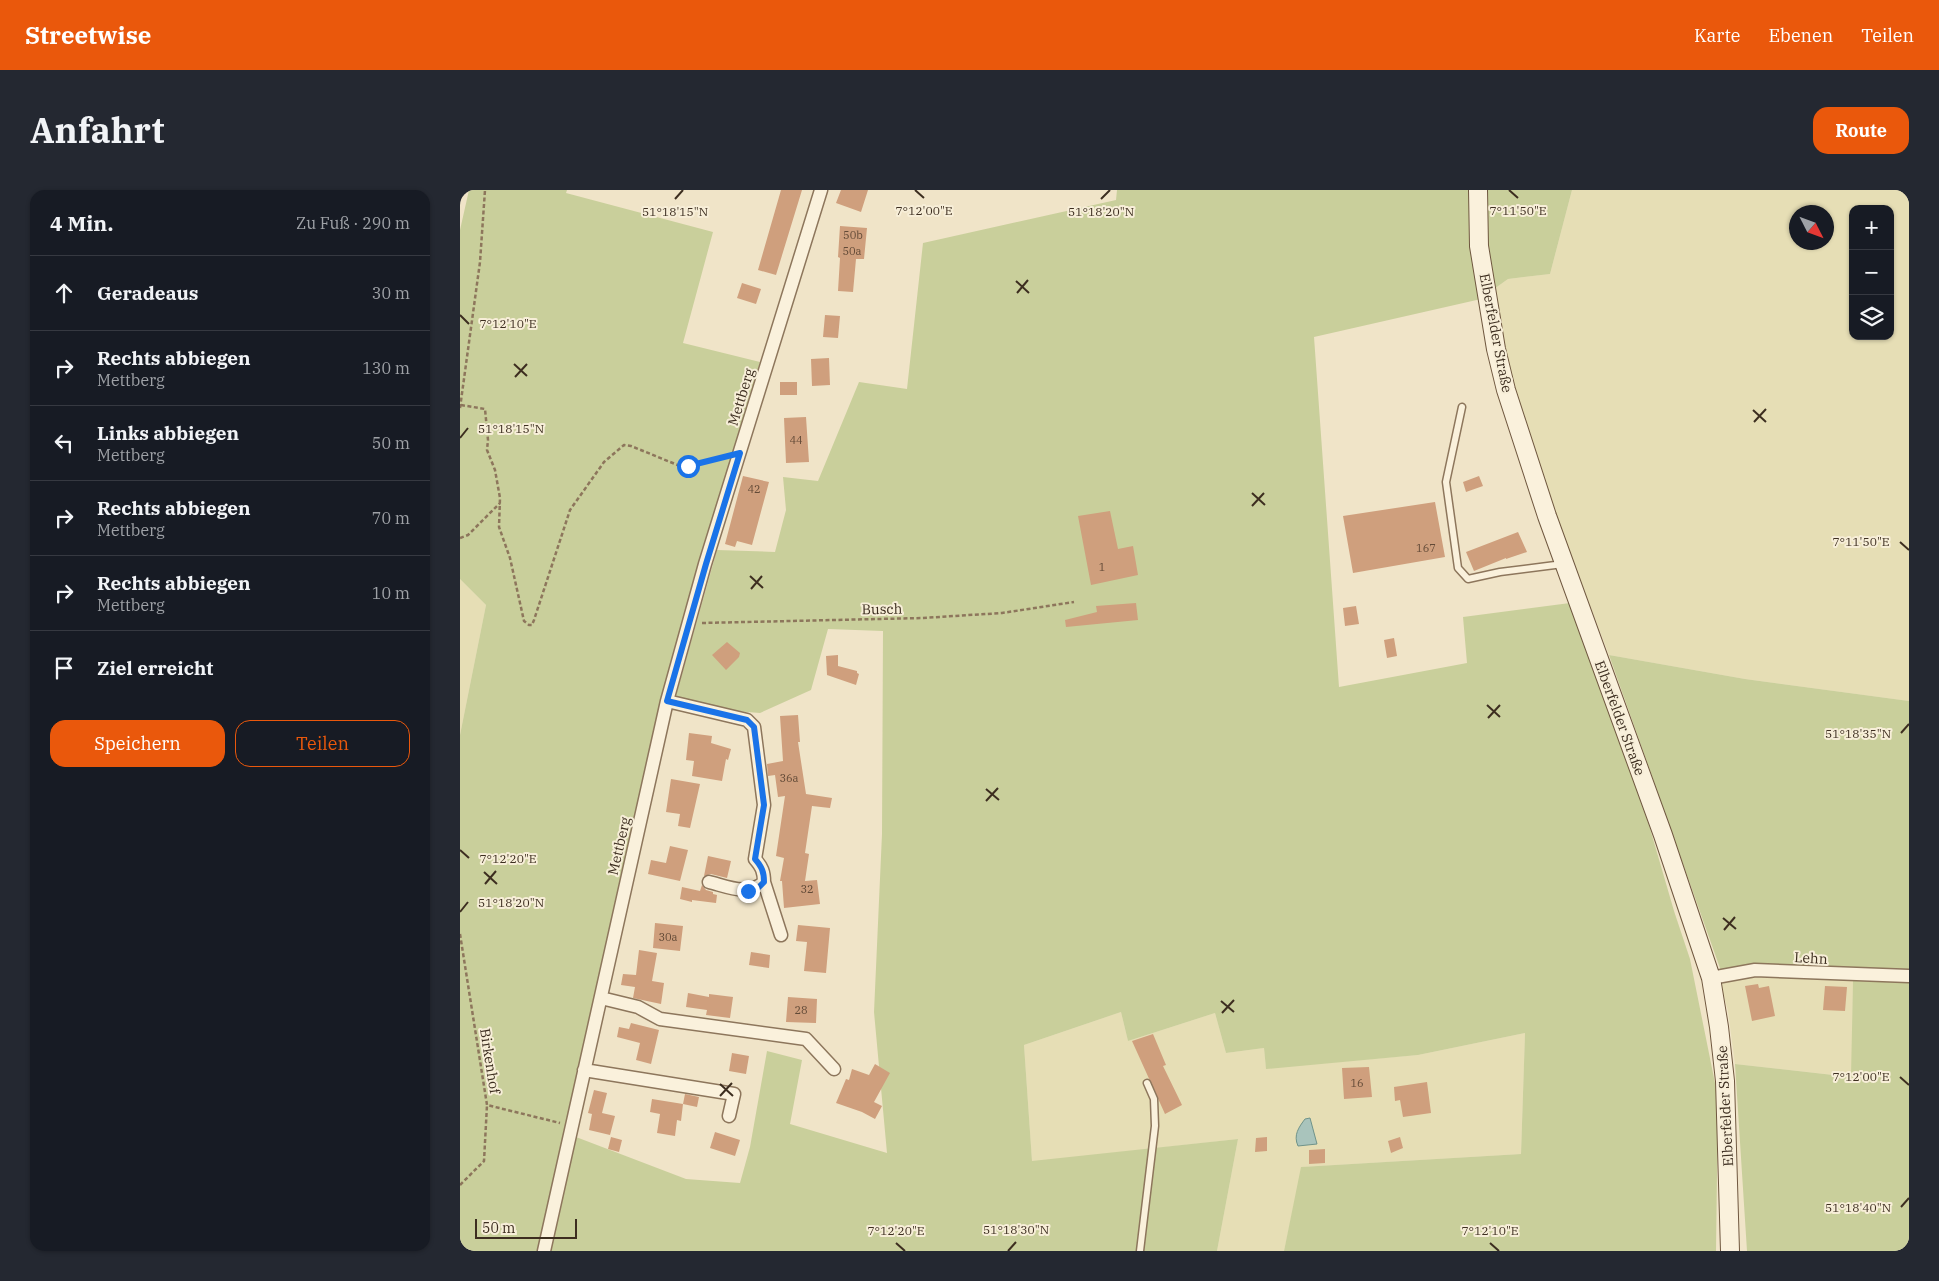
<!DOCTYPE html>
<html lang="de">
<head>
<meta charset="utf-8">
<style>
  :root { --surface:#171b24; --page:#242831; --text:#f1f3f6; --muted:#9ea1a6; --line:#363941; --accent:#ea580c }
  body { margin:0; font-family:"IBM Plex Serif",serif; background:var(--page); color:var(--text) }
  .controls { position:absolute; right:15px; top:15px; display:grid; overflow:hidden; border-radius:10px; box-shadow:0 1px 4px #0004 }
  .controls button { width:45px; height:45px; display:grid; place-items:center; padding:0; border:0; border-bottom:1px solid var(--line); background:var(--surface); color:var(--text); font:25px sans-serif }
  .compass { position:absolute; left:1329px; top:15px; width:45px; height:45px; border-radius:50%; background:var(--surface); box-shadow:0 1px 4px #0004; rotate:132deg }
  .scale { position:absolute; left:15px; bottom:12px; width:102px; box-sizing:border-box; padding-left:5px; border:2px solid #3d2e20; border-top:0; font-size:14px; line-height:18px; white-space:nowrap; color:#3d2e20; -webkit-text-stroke:4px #f7eed8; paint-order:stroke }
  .stop { position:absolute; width:15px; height:15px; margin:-11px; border:4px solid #1a73e8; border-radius:50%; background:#fff }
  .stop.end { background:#1a73e8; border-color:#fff; box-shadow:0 1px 5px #0008 }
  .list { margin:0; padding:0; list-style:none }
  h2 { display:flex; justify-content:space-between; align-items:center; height:65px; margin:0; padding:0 20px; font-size:21px }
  h2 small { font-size:16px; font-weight:400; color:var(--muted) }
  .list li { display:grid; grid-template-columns:32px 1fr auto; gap:15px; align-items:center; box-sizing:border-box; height:75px; padding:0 20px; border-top:1px solid var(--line) }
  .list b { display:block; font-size:19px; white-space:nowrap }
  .list p { margin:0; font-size:16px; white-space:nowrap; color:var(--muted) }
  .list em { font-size:16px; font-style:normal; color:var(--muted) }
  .actions { display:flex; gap:10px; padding:15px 20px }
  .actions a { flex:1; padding:11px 0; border:1px solid var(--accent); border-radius:15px; text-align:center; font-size:18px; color:var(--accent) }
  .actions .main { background:var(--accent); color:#fff }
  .icon { flex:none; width:28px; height:28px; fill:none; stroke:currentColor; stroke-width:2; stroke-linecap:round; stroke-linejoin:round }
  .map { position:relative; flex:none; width:1449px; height:1061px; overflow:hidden; border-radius:15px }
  header { display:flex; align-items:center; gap:30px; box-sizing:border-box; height:70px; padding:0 25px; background:var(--accent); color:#fff }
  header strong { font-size:24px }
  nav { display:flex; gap:28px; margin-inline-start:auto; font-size:18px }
  .intro { display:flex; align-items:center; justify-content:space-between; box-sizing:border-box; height:120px; padding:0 30px }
  h1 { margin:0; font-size:35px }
  .button { padding:12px 22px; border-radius:15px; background:var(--accent); color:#fff; font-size:18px; font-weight:700 }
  main { display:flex; gap:30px; padding:0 30px }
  aside { flex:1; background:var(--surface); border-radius:15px; box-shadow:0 1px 4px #0004 }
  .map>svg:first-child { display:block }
  .farmland { fill:#e6deb5; fill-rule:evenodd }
  .green { fill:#c9cf9b }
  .water { fill:#a9c4bc; stroke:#6f938a }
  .building { fill:#cf9f7d }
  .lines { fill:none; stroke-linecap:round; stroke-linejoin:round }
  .lane-casing { stroke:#8d765c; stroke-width:9 }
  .street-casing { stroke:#8d765c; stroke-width:15 }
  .secondary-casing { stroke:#6f573f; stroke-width:20 }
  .path { stroke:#8d765c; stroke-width:2.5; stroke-dasharray:4 2.5; stroke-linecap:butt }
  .lane { stroke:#faf1dc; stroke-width:6 }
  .street { stroke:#faf1dc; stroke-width:12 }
  .secondary { stroke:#faf1dc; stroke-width:18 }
  .route { stroke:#1a73e8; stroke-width:6 }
  .ticks { fill:none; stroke:#3d2e20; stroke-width:2 }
  .labels { text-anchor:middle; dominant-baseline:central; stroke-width:4; stroke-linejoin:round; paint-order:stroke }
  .number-label { font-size:11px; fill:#624a37 }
  .street-label { font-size:14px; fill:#3d2e20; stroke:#f7eed8 }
  .ticks-label { font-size:12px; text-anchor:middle; fill:#3d2e20; stroke:#f7eed8; stroke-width:4; stroke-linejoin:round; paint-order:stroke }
</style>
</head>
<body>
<header>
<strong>Streetwise</strong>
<nav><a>Karte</a><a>Ebenen</a><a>Teilen</a></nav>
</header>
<div class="intro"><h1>Anfahrt</h1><a class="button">Route</a></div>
<main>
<aside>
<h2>4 Min.<small>Zu Fuß · 290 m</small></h2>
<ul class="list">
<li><svg class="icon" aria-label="ahead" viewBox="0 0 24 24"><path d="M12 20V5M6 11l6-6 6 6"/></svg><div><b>Geradeaus</b></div><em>30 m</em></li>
<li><svg class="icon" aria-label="right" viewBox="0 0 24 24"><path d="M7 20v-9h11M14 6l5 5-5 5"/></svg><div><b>Rechts abbiegen</b><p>Mettberg</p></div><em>130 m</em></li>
<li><svg class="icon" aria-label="left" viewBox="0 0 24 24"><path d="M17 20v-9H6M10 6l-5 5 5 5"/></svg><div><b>Links abbiegen</b><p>Mettberg</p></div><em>50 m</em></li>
<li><svg class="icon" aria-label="right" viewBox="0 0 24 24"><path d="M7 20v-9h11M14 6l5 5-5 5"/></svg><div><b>Rechts abbiegen</b><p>Mettberg</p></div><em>70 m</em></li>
<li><svg class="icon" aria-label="right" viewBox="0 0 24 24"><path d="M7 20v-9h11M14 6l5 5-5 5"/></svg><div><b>Rechts abbiegen</b><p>Mettberg</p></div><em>10 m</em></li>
<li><svg class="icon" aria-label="arrive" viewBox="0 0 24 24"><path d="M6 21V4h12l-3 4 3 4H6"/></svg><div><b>Ziel erreicht</b></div></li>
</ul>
<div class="actions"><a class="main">Speichern</a><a>Teilen</a></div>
</aside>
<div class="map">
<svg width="1449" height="1061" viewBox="0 0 1449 1061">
  <rect width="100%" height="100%" fill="#f0e4c8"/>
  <path class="farmland" d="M1112,0H1449V511L1285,489L1149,465L1087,303L1056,208L1036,127L1034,99L1048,89L1090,84ZM1393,19H1430V146H1393ZM1336,22H1366V52H1336Z
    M0,389L26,415L0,545Z
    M1298,786L1393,791L1392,887L1275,874L1268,821L1260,792Z
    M661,822L668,851L755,823L766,863L804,858L806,878L958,865L1065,843L1061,964L842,977L824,1061H757L778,949L572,972L564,855Z"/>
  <path class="green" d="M9,0H107L106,3L253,42L223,153L300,172C212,465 143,763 77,1061H0V545L26,415L0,389V40Z
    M657,0H1011L1021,109L854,147L879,497L1007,473L1003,427L1110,413L1189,635L1214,721L1230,769L1258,908L1256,1061H824L841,977L1061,964L1065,843L958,865L806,879L804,858L766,863L755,823L668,851L661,822L564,855L572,971L778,949L757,1061H91L116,947L226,989L280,993L290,957L307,861L342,870L330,934L427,963L414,822L422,644L423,441L368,439L351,500L300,523L213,516L257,360L315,362L326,320L323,287L358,291L399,192L447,199L463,53L656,10Z
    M1025,0H1112L1090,84L1048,89L1034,99L1026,34Z
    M1149,465L1285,489L1449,511V783L1261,781Z
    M1393,791L1449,792V1061H1287L1275,874L1391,887Z"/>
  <path class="water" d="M850,928L857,954L838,956C833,945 839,937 845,929Z"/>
  <path class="building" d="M321,0H342L316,85L298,80Z
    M381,0H408L401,22L376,13Z
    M380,36L407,38L404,69H396L393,102L378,101L380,68L378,67Z
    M282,93L301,99L296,114L277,108Z
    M365,125L380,126L378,148L363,147Z
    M369,168L370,195L352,196L351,169Z
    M320,192H337V205H320Z
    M346,227L349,272L326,273L324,228Z
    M283,286L309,292L292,355L277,351L275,357L265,354Z
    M1019,286L1023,296L1006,302L1003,292Z
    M975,312L985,367L893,383L883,326Z
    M650,321L658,359L673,356L678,385L631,395L618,326Z
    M1058,342L1067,362L1046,369V368L1014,381L1006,362Z
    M676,413L678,430L606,437L605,430L637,422L636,416Z
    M896,416L899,434L885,436L883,418Z
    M934,448L937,466L927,468L924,450Z
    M267,452L280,463L279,467L266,480L252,465Z
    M378,465V476L397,481V483L399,484L396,495L367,485L366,466Z
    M338,525L340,552H338L346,604L372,608L370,618L352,616L345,663L349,664L345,691L357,690L360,714L324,718L322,691H320L324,668L316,666L325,606L318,607L315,585L308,586L307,574L323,571L320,526Z
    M229,543L252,546L251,553L271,559L268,570L266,569L262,591L232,586L234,571L226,570Z
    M211,589L240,594L230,638L218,636L220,624L206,622Z
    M210,656L228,660L220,691L188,684L191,670L206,673Z
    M248,666L271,671L267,688L251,684L244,686Z
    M242,695L246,700L253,702V704L257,705L256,713L232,710V712L220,709L222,697L240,701Z
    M195,733L223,736L220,761L193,758Z
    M338,735L370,738L366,783L344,781L347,752L336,751Z
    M179,760L197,763L192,791L204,793L201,814L173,808L175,797L161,795L163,784L176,785Z
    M291,762L310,765L309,778L289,775Z
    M1298,794L1299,798L1309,796L1315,826L1292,831L1285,796Z
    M1365,796L1387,797L1385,821L1363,820Z
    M228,803L249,807V804L273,807L270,828L246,825L247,820L226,817Z
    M328,807L357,809L356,833L326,832Z
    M171,833L199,840L191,874L176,870L180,853L157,847L159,837L169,839Z
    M693,844L706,875L703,876L722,915L705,924L672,851Z
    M272,863L289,866L286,884L269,881Z
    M415,874L430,883L414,912L422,916L415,929L402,922L376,913L386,889L389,890L392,879L409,885Z
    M909,877L912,907L884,909L882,878Z
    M967,892L971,923L943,927L940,910L935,911L934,897Z
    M134,900L147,903L142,923L155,926L150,945L129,940L132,924L128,923Z
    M225,904L239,907L237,917L223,914L221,931L217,930L215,946L197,943L200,924L190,922L192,909L223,914Z
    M255,942L280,950L275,966L250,958Z
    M151,947L162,950L159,962L148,959Z
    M807,947V961L795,962L796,948Z
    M940,947L943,958L931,963L928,951Z
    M865,959V973L849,974V960Z"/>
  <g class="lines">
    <g class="lane-casing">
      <path id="lane" d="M1002,217L986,292L998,378L1008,389L1040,382L1103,374
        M680,1061L695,936L694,909L687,893"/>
    </g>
    <g class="street-casing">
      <path id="street" d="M207,511L287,530L294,537L304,615L295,669C302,677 304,682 304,692C289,707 266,696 249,692
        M304,692L321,745
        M1251,788L1295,780L1449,786
        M141,808L178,817L200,829L346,849L374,879
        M124,880L274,904L269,926
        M84,1061L207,511L245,374L361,0"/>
    </g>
    <g class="secondary-casing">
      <path id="secondary" d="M1018,0L1019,56L1036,159L1046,200L1087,326L1203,645L1251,788L1259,837L1265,891L1270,1061"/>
    </g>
    <path class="path" d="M1,215L25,219L28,250L27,260L35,280L40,308L39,337L50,368L64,431L69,435H72L74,430L110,320L144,272L164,255L171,256L220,276H228L266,266
      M0,218L20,72L25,0
      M0,348L8,345L40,313
      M242,433L462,428L542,423L614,412
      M0,744L27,915L100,933
      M0,995L24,971L27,915"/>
    <use href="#lane" class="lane"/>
    <use href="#street" class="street"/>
    <use href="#secondary" class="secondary"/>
  </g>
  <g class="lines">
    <path class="route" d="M228,276L280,263L246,374L207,511L287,530L294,537L304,615L295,669C302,677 304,682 304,692L299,697L288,701"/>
  </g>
  <path class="ticks" d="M455,0L464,8M1049,0L1058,8M215,9L223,0M641,9L650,0M556,91L569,103M557,103L568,90M0,125L9,134M54,174L67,186M55,187L67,174M1293,220L1306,232M1294,232L1306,219M0,248L8,238M792,303L805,315M792,316L804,303M1440,352L1449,360M290,386L303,398M291,399L302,386M1027,515L1040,527M1028,528L1040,515M1441,543L1449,534M526,599L539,610M526,611L538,598M0,660L9,668M24,682L37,694M25,694L36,681M0,722L8,712M1263,728L1276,739M1264,740L1275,727M761,811L774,822M762,823L774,810M1440,887L1449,895M260,894L273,906M260,906L272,893M1441,1017L1449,1008M436,1053L445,1061M1030,1053L1039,1061M548,1061L556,1052"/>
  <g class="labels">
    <g class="number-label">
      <text x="393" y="45">50b</text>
      <text x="392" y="61">50a</text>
      <text x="336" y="250">44</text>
      <text x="294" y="299">42</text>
      <text x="966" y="358">167</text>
      <text x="642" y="377">1</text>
      <text x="329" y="588">36a</text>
      <text x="347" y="699">32</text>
      <text x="208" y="747">30a</text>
      <text x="341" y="820">28</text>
      <text x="897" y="893">16</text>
    </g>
    <g class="street-label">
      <text transform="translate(1036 143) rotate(79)">Elberfelder Straße</text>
      <text transform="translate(281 207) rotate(-73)">Mettberg</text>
      <text transform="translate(422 419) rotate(-1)">Busch</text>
      <text transform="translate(1160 528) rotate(70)">Elberfelder Straße</text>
      <text transform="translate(159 656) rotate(-77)">Mettberg</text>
      <text transform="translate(1351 768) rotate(3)">Lehn</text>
      <text transform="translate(30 871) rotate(81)">Birkenhof</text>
      <text transform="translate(1265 916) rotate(-93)">Elberfelder Straße</text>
    </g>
  </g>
  <g class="ticks-label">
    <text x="464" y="25">7°12'00"E</text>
    <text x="1058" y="25">7°11'50"E</text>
    <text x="215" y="26">51°18'15"N</text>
    <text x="641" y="26">51°18'20"N</text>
    <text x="48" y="138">7°12'10"E</text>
    <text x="51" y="243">51°18'15"N</text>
    <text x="1401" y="356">7°11'50"E</text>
    <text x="1398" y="548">51°18'35"N</text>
    <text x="48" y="673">7°12'20"E</text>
    <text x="51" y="717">51°18'20"N</text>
    <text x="1401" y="891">7°12'00"E</text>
    <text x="1398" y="1022">51°18'40"N</text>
    <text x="556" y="1044">51°18'30"N</text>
    <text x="436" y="1045">7°12'20"E</text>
    <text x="1030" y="1045">7°12'10"E</text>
  </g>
</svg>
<div class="controls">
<button>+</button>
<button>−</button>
<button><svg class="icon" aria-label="layers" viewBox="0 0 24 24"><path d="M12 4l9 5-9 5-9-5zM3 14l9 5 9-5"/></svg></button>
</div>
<svg class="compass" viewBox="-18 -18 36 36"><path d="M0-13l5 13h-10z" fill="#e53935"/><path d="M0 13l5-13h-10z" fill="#9ea1a6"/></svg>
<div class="scale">50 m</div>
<div class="stop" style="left:228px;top:276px"></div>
<div class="stop end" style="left:288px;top:701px"></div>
</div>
</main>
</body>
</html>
